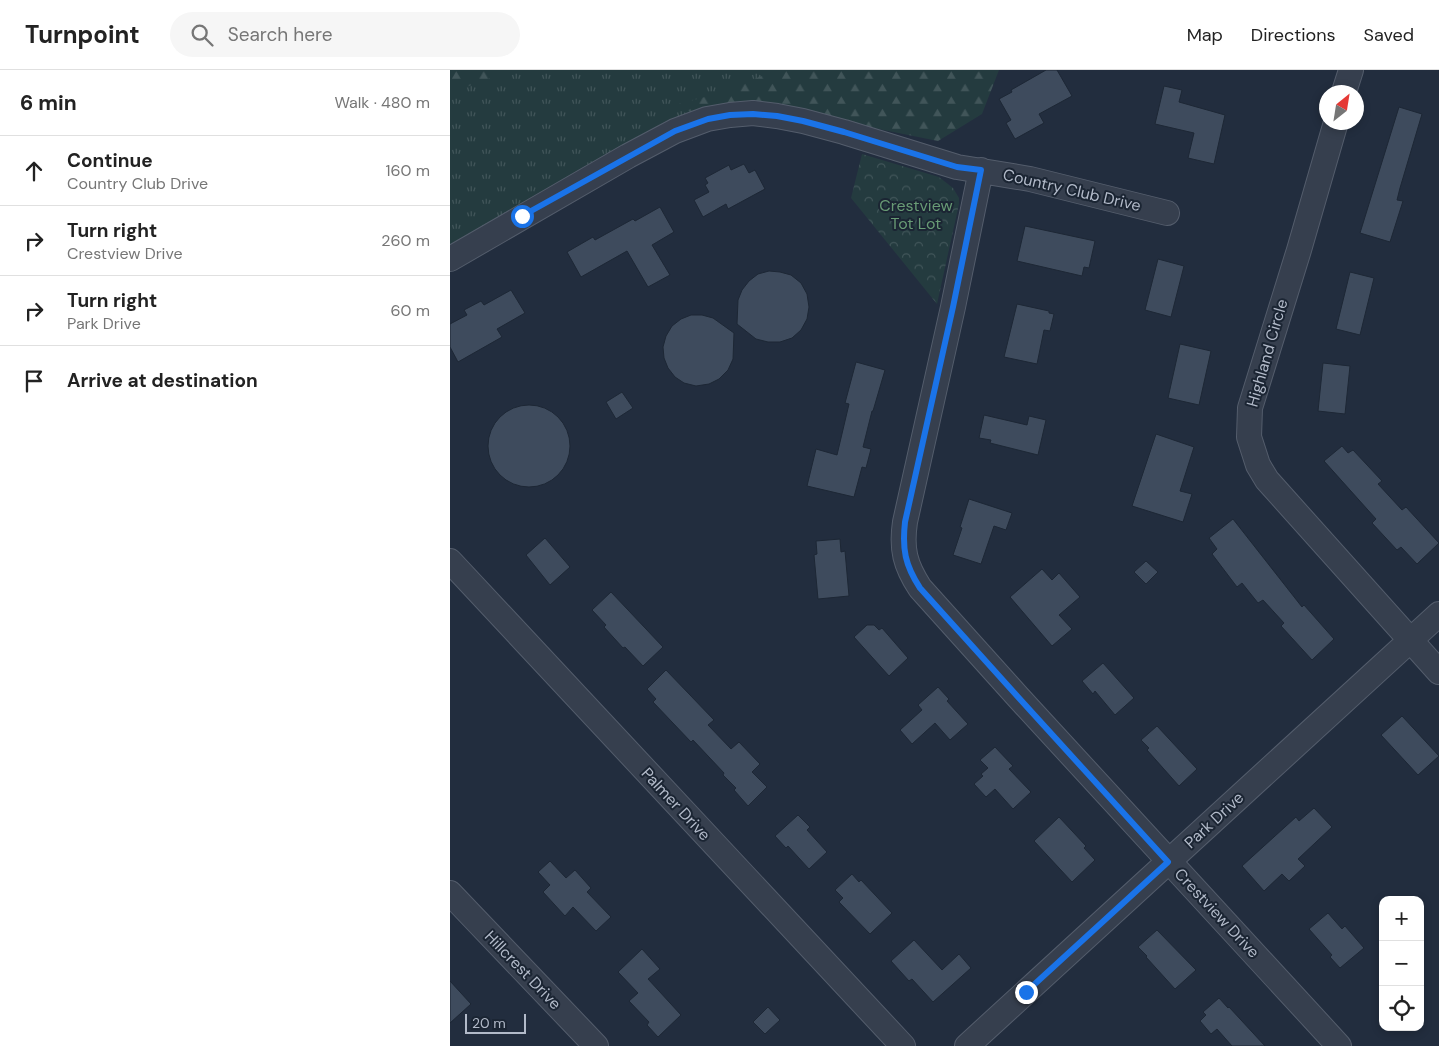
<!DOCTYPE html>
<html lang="en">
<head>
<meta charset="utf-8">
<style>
  :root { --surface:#fff; --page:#f6f6f6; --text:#222; --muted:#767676; --line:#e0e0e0 }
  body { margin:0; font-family:"DM Sans",sans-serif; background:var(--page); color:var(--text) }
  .controls { position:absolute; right:15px; bottom:15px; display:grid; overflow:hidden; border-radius:10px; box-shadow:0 2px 8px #0003 }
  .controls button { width:45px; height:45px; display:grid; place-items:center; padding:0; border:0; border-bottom:1px solid var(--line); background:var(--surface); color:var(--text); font:25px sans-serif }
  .compass { position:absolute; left:869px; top:15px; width:45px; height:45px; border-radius:50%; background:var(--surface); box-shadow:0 2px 8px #0003; rotate:30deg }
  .scale { position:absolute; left:15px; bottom:12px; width:61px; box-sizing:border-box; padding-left:5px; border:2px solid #b2bac9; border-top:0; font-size:14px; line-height:18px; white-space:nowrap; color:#b2bac9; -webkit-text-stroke:4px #1b2533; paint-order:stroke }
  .stop { position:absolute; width:15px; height:15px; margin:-11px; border:4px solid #1a73e8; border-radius:50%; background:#fff }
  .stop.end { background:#1a73e8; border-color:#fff; box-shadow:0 1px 5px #0008 }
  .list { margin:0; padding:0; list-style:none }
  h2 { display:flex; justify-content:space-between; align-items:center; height:65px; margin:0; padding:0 20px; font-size:21px }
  h2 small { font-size:16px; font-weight:400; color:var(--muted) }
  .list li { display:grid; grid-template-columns:32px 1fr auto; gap:15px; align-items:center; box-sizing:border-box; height:70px; padding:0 20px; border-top:1px solid var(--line) }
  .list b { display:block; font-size:19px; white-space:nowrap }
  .list p { margin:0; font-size:16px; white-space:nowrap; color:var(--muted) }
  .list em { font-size:16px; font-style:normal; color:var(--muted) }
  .icon { flex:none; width:28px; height:28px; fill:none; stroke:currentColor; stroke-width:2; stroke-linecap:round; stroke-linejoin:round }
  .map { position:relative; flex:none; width:989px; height:976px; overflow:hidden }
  header { display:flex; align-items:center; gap:30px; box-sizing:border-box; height:70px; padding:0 25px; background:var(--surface); border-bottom:1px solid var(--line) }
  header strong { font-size:24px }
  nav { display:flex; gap:28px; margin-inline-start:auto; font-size:18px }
  .search { width:350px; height:45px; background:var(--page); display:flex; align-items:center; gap:12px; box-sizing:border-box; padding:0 18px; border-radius:28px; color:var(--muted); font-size:19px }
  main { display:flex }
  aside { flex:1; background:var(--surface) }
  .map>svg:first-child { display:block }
  .grass { fill:url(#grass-tufts) }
  .forest { fill:url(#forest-firs) }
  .park { fill:url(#park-crowns) }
  .building { fill:#3e4b5d; stroke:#1d2735 }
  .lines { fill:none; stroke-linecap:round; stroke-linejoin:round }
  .minor-casing { stroke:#545d6c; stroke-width:26 }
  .minor { stroke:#363f4e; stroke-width:24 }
  .route { stroke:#1a73e8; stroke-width:6 }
  .labels { text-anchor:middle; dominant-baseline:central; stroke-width:4; stroke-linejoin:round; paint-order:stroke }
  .street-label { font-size:16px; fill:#b2bac9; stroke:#1b2533 }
  .park-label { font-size:16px; fill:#689b75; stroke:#1b2533 }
</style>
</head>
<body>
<header>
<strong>Turnpoint</strong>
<div class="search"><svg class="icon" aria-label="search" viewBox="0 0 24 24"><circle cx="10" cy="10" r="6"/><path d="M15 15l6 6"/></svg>Search here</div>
<nav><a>Map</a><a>Directions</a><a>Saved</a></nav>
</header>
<main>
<aside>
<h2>6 min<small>Walk · 480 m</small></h2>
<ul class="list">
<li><svg class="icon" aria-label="ahead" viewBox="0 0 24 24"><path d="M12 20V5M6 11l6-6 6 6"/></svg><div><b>Continue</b><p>Country Club Drive</p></div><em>160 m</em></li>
<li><svg class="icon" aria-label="right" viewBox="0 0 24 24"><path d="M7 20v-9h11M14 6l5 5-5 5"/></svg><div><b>Turn right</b><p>Crestview Drive</p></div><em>260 m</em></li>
<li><svg class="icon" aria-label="right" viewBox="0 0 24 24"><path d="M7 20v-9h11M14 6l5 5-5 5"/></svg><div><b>Turn right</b><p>Park Drive</p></div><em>60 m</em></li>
<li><svg class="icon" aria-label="arrive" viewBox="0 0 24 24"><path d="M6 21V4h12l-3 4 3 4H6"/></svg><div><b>Arrive at destination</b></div></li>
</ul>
</aside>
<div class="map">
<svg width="989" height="976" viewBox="0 0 989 976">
  <defs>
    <pattern id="grass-tufts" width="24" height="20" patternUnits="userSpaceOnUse" patternTransform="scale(1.25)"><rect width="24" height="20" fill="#243b3f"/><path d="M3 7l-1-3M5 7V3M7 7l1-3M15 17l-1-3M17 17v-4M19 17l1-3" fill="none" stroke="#415559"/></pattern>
    <pattern id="forest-firs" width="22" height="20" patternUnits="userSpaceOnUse" patternTransform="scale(1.25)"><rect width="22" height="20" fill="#243b3f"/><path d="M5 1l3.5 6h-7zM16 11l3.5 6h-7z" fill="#415559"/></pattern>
    <pattern id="park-crowns" width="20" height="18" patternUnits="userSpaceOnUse" patternTransform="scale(1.25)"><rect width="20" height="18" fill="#243b3f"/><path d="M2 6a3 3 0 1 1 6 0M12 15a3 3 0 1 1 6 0" fill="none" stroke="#415559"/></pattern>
  </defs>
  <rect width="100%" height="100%" fill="#222d3e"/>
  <path class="grass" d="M0,0H462L244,41L226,48L210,56L0,175Z"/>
  <path class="forest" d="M0,0H62L11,19L0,16Z
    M326,0H549L532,44L488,71L359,45L245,44L225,35L273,22Z"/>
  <path class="park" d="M412,84L489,107L503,118L509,128V134L487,234L401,128Z"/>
  <path class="building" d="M596,0H607L622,26L589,44L594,53L565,69L556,53L561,50L549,29L562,22L561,20Z
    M714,16L732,20L729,32L775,45L764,94L738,88L744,63L705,54Z
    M949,37L972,44L950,118L947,130L953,131L940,172L910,163Z
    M294,94L299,103L305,100L315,119L278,139L276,134L253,147L244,130L259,122L255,115L258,113L255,108L279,95L281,100Z
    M210,137L224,162L202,175L220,205L198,217L177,181L131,207L117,182L143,167L145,170L183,149L185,151Z
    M575,156L645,171L639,198L634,197L632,206L567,191Z
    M708,189L734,196L721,247L695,240Z
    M319,201L330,202L341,205L351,213L357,224L359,237L357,249L351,260L342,268L330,272H318L306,269L287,254L288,230L292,220L299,211L308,204Z
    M900,202L924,208L910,265L886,259Z
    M61,220L75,243L47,259L52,267L8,292L0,277V254L17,245L14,240L31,231L34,235Z
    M567,234L599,241V243L604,244L600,261L594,260L587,294L554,287Z
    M241,245H252L263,248L284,263L283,289L278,300L269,309L259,314L246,316L234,313L225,307L218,298L214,288L213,277L216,266L222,256L231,249Z
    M730,274L761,281L749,335L718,328Z
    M406,292L435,300L423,341H422L413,377L421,379L416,398L412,397L404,427L357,416L366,379L387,385L399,334L395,333Z
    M873,293L900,296L895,344L868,341Z
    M172,322L183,338L166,349L156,332Z
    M38 376a41 41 0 1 1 82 0a41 41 0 1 1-82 0Z
    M534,345L577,355L579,346L596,350L588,385L540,373L541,370L529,368Z
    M706,364L744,377L730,421L742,424L733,452L682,436Z
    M892,376L898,383L903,380L932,411L928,414L952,440L956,437L989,473L967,494L951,477L947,480L922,453L926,449L874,391Z
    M519,429L562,443L556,460L544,456L531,494L503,485L512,458L510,457Z
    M783,449L852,537L854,535L884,569L862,590L831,556L834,553L813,530L808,533L792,513L787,517L762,484L767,479L759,468Z
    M95,468L120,497L100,515L76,485Z
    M390,469L391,482L395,481L399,526L368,529L364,485L367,484L366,471Z
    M696,491L708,502L696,514L684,502Z
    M592,499L602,510L609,503L630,527L609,545L622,559L602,576L560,527Z
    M161,522L213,577L193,596L175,577L173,578L154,557L156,555L142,540Z
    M417,555H424L429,560L432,558L458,588L439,606L404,567Z
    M653,593L684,628L665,645L645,621L643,624L632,611Z
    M216,600L264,650L258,655L281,679L289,672L310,694L302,702L317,717L298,736L284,720L286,718L273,705L274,703L243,670L241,672L203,632L206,629L197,619Z
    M488,617L499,629L497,631L518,654L500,670L485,653L462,674L450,660L472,640L468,635Z
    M952,646L989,686L968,705L931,665Z
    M707,656L747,699L729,716L697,680L699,678L691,670Z
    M545,677L563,696L559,699L581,722L563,739L545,719L536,727L524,714L533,706L531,704L538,698L530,690Z
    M864,738L882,757L848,789L855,796L839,811L832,804L814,821L792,796L846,747L849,751Z
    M348,745L360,757L357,760L377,782L359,799L338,776L336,778L325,766Z
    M609,747L636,776L634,778L645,790L622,812L584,771Z
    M100,791L116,808L125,800L141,818L137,822L161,847L146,861L123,837L115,846L93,822L100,815L88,802Z
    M402,804L409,812L411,810L442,843L420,864L389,832L393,828L385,820Z
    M878,843L892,859L895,856L914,878L890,898L880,887L882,885L859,859Z
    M707,860L746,900L725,919L696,887L697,886L688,877Z
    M464,870L492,900L509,884L521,898L483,932L462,909L459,911L441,891Z
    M192,879L210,899L198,909L231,945L208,967L197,955L199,952L179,931L188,923L168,902Z
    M0,911L21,934L0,953Z
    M769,928L778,938L779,937L815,976H782L767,959L761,964L750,951L756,945L753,942Z
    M318,937L330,950L315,964L303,952Z"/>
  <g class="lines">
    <g class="minor-casing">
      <path id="minor" d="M894,22L901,0
        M886,52L849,180L800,338L799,367L808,395L817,410L989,602
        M531,100L503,237L455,452C451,479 455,495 470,518L568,627L889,976
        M0,189L178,86L225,61L257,49L280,45L303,43L327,46L353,51L394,62L507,97L580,109L717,143
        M0,491L453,976
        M0,823L146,976
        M517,976L989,544"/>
    </g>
    <use href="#minor" class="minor"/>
  </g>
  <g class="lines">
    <path class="route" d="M72,146L225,61L258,49L280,45L303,44L327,46L353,51L394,62L507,97L531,100L503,237L455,452C452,479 455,495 470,518L568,627L718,792L576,922"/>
  </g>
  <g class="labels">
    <g class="street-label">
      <text transform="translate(622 120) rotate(13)">Country Club Drive</text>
      <text transform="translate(817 283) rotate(-74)">Highland Circle</text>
      <text transform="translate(226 734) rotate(47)">Palmer Drive</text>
      <text transform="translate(764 750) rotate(-43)">Park Drive</text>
      <text transform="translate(767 843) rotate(47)">Crestview Drive</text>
      <text transform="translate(73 900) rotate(46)">Hillcrest Drive</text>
    </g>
    <g class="park-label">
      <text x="466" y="135">Crestview<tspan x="466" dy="18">Tot Lot</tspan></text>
    </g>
  </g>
</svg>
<div class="controls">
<button>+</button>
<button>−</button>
<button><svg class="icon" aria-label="locate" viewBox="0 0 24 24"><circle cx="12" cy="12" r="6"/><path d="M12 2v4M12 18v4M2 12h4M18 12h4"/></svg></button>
</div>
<svg class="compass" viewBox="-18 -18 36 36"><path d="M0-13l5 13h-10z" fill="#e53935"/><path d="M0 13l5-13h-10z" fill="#767676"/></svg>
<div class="scale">20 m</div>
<div class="stop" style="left:72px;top:146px"></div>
<div class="stop end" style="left:576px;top:922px"></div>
</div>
</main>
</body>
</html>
